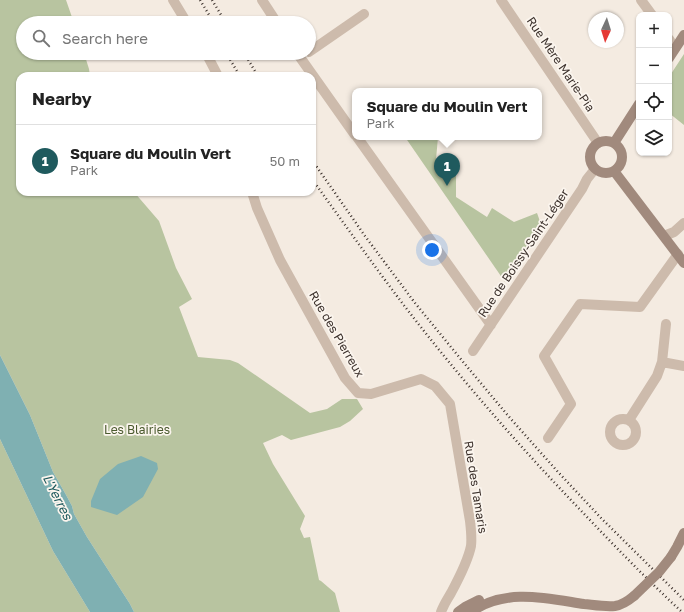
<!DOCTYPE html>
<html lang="en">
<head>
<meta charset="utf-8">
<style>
  :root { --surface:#fff; --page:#f2f2f2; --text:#222; --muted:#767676; --line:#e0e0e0; --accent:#1f5a5e }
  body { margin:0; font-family:"Golos Text",sans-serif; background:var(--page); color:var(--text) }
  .controls { position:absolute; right:12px; top:12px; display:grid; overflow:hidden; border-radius:8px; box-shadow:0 1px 3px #0004 }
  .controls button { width:36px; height:36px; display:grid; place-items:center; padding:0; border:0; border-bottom:1px solid var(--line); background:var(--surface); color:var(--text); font:20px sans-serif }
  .compass { position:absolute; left:588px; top:12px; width:36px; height:36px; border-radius:50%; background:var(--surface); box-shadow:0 1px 3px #0004; rotate:184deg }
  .you { position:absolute; left:432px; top:250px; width:14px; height:14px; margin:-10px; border:3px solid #fff; border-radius:50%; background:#1a73e8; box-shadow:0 0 0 6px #1a73e833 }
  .badge { display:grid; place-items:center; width:26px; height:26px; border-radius:50%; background:var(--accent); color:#fff; font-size:13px; font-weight:700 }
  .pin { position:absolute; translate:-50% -33px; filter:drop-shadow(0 1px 2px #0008) }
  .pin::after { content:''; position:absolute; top:21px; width:14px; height:12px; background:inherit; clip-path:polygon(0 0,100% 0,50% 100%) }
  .popup { position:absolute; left:352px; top:88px; width:190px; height:52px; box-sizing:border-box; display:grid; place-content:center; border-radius:8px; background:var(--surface); filter:drop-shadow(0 1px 3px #0005); font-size:13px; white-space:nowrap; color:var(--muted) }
  .popup b { font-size:15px; color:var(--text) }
  .popup::after { content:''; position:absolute; left:50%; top:100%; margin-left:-8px; border:8px solid transparent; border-top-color:var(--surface) }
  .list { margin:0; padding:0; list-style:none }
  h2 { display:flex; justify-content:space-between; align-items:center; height:52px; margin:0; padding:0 16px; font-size:17px }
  h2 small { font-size:13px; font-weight:400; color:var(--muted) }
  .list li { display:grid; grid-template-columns:26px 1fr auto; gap:12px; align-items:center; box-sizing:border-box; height:72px; padding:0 16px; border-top:1px solid var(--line) }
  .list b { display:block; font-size:15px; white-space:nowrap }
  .list p { margin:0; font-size:13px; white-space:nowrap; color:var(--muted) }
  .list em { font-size:13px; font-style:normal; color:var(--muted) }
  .icon { flex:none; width:22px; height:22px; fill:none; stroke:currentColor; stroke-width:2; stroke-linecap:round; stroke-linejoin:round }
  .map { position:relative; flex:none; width:684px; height:612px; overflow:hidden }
  .search { position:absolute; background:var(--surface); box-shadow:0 1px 3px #0004; left:16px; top:16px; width:300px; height:44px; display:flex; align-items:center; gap:10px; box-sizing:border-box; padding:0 14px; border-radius:22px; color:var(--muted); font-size:15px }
  .panel { position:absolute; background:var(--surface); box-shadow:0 1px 3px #0004; left:16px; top:72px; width:300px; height:124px; border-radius:12px }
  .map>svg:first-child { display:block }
  .green { fill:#b8c4a0 }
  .water { fill:#7fb0b2 }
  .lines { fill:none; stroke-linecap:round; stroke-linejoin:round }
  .minor { stroke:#cdbbac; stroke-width:10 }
  .secondary { stroke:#a18a7d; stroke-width:10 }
  .rail { stroke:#3b302b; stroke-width:2.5; stroke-dasharray:1 3; stroke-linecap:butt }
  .secondary-bridge { stroke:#a18a7d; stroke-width:10 }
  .labels { text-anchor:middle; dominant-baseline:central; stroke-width:3.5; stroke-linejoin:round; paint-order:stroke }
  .street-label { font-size:12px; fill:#3b302b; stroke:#fbf5ee }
  .park-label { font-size:12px; fill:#4a5a2e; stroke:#fbf5ee }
  .water-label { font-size:13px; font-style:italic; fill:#1f5a5e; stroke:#fbf5ee }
</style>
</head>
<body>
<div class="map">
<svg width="684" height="612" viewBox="0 0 684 612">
  <rect width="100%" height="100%" fill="#f4ebe1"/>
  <path class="green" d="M0,0H66L74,23H23V53H84L89,69L90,76H20V192H134L159,221L176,268L192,299L179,307L198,357L230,360L238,363L310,413L327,409L342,399H357L363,409L350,421L340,427L291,440L282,435L263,443L273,464L305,516L300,529L304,538L310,537L319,580L321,581L335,593L340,612H134L130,604L87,537L74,514L72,506L65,493L53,472L30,415L0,355Z
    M684,54V125L669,113V77Z
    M405,137H438L435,171L456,175V197L487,217L492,208L514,222L537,213L542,227L505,282Z
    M0,439L53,551L90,612H0Z"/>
  <path class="water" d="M0,355L30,415L53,472L65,493L72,506L74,514L87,537L130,604L134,612H90L53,551L0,439Z
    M141,456L157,463L158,469L143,497L117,515L91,507V501L100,479L118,464Z"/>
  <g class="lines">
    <path class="minor" d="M173,0L187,23
      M262,0L277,23
      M501,0L598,143
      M641,0L652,15
      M669,39L675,48
      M309,52L364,14
      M206,53L218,76
      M297,53L355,135
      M357,137L491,325
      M252,192L257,208L280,260L345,378L358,393L371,394L421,379L435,386L450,404L470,521C471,530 472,538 471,546C468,561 458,580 451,593C447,600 444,604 441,612
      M664,236L674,232L684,223
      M473,351L582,189L587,179L595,169
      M662,362L684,366
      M610 432a13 13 0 1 1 26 0a13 13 0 1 1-26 0Z
      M629,420L657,376L662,362L666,324
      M548,438L571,404L544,356L580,304L640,307L678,254"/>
    <path class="secondary" d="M669,58L684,35
      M590 157a16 16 0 1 1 32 0a16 16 0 1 1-32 0Z
      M614,143L639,104
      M614,171L684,263
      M671,557L677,547L684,533
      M458,612L465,607L479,600
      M471,612C506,588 545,598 584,604C594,605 605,607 615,606C622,605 628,601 634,596"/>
    <path class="rail" d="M200,0L214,23
      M212,0L226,23
      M226,53L240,76
      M244,53L258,76
      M312,160L365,236L415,303L464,363L510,418L558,472L602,519L684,600
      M312,179C343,222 374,266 406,308C457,374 512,438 569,498C606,537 643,576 682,612"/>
    <path class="secondary-bridge" d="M634,596L659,572L671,557"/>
  </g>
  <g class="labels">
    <g class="street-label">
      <text transform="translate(561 64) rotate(56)">Rue Mère Marie-Pia</text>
      <text transform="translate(523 253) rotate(-56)">Rue de Boissy-Saint-Léger</text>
      <text transform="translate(337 334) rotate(60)">Rue des Pierreux</text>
      <text transform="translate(476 487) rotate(81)">Rue des Tamaris</text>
    </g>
    <g class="park-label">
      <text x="137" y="429">Les Blairies</text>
    </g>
    <g class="water-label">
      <text transform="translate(58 497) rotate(63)">L'Yerres</text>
    </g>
  </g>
</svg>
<div class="controls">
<button>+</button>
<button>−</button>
<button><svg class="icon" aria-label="locate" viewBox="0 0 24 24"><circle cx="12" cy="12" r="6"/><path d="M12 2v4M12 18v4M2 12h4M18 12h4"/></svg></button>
<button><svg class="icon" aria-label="layers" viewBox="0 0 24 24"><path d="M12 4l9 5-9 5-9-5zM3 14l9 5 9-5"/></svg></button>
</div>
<svg class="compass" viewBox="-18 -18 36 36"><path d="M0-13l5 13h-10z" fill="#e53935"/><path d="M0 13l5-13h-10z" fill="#767676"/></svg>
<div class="you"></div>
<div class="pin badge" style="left:447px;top:186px">1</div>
<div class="popup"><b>Square du Moulin Vert</b>Park</div>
<div class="search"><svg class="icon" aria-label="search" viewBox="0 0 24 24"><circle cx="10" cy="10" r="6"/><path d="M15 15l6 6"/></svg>Search here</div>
<section class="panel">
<h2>Nearby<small></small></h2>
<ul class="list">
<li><span class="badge">1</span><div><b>Square du Moulin Vert</b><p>Park</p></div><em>50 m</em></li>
</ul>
</section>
</div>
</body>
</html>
